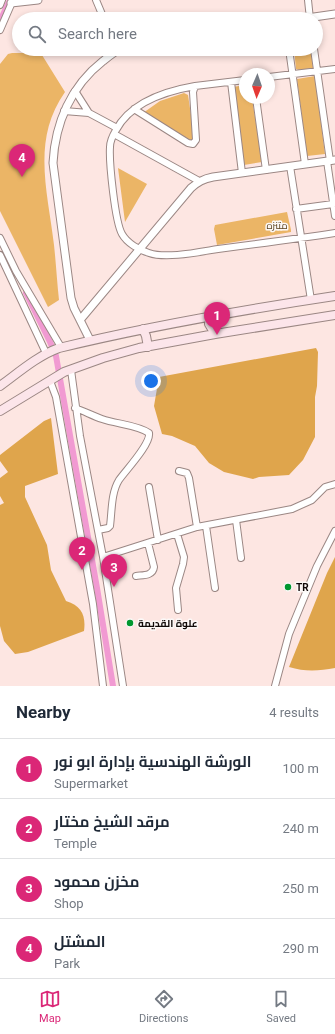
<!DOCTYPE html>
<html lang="en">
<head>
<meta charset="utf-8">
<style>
  :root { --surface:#fff; --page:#f2f2f3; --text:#1f2937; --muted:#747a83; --line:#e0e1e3; --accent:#db2777 }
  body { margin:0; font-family:Roboto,Cairo,sans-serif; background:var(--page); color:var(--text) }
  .compass { position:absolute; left:239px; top:68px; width:36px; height:36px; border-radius:50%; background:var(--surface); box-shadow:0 2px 6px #0003; rotate:182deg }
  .you { position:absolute; left:151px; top:381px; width:14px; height:14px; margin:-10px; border:3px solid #fff; border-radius:50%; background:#1a73e8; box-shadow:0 0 0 6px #1a73e833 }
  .badge { display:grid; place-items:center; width:26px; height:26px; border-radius:50%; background:var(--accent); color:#fff; font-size:13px; font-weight:700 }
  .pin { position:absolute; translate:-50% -33px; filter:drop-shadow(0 1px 2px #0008) }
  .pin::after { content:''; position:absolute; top:21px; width:14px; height:12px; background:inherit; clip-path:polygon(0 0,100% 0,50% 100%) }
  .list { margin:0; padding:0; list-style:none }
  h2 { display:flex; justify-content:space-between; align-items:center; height:52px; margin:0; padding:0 16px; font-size:17px }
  h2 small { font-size:13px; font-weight:400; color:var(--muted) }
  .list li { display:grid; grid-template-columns:26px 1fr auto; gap:12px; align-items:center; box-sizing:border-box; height:60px; padding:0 16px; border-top:1px solid var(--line) }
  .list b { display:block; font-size:15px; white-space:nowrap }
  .list p { margin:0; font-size:13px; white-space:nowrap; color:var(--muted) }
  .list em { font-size:13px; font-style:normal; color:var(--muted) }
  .icon { flex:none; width:22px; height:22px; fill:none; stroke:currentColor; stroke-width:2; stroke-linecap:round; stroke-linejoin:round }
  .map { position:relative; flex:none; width:335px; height:686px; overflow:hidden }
  .search { position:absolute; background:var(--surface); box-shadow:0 2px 6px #0003; left:12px; right:12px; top:12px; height:44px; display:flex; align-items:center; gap:10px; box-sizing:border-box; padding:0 14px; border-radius:22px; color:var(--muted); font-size:15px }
  .sheet { height:292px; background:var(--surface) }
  nav { display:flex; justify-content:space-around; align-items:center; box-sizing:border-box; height:56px; border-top:1px solid var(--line); background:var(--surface); font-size:11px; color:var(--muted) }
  nav a { display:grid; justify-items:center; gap:2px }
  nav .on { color:var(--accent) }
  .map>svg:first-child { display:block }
  .green { fill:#ebb566 }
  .forest { fill:#dfa54c }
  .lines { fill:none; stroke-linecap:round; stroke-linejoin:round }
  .canal { stroke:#f19ad2; stroke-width:6 }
  .minor-casing { stroke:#9b8784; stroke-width:8 }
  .tertiary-casing { stroke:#9b8784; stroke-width:9 }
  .secondary-casing { stroke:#9b8784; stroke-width:10 }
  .minor { stroke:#fff; stroke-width:6 }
  .tertiary { stroke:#fff; stroke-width:7 }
  .secondary { stroke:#fce5ea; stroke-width:8 }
  .poi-dot { fill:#00972f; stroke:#fcf8f7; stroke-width:1.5 }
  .labels { text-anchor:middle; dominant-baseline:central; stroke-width:3; stroke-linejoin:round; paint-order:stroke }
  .park-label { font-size:10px; fill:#5b421e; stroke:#fcf8f7 }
  .poi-label { font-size:10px; font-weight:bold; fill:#100908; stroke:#fcf8f7; text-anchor:start }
</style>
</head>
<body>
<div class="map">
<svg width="335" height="686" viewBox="0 0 335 686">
  <rect width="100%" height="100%" fill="#fde6e2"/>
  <path class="green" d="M294,49H311L313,68L299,70L296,69Z
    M12,53H36L42,55L65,92C31,140 48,192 54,245C56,263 57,282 59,300L48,307L0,211V64L8,54Z
    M315,76L325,154L307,156L297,79Z
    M245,85V98H252L262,162L244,165L233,87Z
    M184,93L188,95L194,135L192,141L143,113L160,101Z
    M118,168L147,184L125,222Z
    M287,212L291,230V232L217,245L214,229L215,225Z"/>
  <path class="forest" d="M316,348L318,352L317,386L315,397V437L303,460L289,475L259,477L253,479L224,472L209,463L195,446L172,436L162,434L154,406L159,377Z
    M51,418L58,474L25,486V497L47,545L51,570L66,601C82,606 86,616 84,631L28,652L15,654L4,641L0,626V505L4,503L0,496V478L8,472L0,461V455L44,421Z
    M335,557V668C319,671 305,672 289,667L327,573Z"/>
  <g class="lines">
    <path class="canal" d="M0,21L10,0
      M26,293L50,342L56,356L97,588L113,686"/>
    <g class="minor-casing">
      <path id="minor" d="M96,0L104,19
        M308,0L310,19
        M0,5L2,0
        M0,30L13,0
        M289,49L305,164
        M314,49L330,161
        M269,77L335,69
        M231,82L242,173
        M195,86C166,91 131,102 116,130C113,135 110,142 110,147C109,162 115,222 122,234C127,243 139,250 149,253C166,259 199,252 218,249C257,244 296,239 335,233
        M75,91L89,113
        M256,98L266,170
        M134,109L188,143L193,144L196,140L193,92L195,86L245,80
        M64,111L89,113L117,128
        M114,134L199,181
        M327,161L335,216
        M290,166L311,300
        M296,209L333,204
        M0,238L16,271L61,347
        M0,255L46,353
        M71,370L80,436L103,557L123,686
        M50,381L56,397L93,604L103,686
        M75,408C84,411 93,416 102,419C116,424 138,425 149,433C151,444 126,470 119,480C111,493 112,511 110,526L108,528L98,530
        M179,471L187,473L189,478L197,527
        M149,487L158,540
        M236,520L241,558
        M206,526L215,588
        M177,534L184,557L183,564L176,588L178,610
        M103,557L197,527L292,509L312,500L325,487L335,484
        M136,576C143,575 153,576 154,567L148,543
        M275,686L289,634L317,566L335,531"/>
    </g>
    <g class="tertiary-casing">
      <path id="tertiary" d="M11,3L38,0
        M300,19L335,14
        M80,320L191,188C198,182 203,179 213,177L335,160
        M90,340L74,308L71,298L53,163C55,123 71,86 103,61C108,57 114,52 120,49"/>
    </g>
    <g class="secondary-casing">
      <path id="secondary" d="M210,316L209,324L215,334
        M143,329L146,336L148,347
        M0,386C18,373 37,356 59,348C150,326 242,310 335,296
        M0,411L64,372L103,358L139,348L215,334L335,315"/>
    </g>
    <use href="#minor" class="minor"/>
    <use href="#tertiary" class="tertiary"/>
    <use href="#secondary" class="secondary"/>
  </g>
  <g class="poi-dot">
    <circle cx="288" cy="587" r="4"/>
    <circle cx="130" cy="623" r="4"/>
  </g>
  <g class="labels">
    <g class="park-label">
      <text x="277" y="225">متنزه</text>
    </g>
    <g class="poi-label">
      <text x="296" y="587">TR</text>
      <text x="138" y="623">علوة القديمة</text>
    </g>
  </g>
</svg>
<svg class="compass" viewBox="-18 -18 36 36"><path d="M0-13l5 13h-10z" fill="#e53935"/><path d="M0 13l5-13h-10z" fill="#747a83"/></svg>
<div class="you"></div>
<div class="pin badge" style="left:217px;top:335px">1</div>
<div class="pin badge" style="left:82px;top:570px">2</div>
<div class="pin badge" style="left:114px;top:587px">3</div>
<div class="pin badge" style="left:22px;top:177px">4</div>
<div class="search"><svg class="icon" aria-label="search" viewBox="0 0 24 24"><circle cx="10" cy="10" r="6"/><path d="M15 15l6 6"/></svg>Search here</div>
</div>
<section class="sheet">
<h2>Nearby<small>4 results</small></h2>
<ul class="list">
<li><span class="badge">1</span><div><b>الورشة الهندسية بإدارة ابو نور</b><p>Supermarket</p></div><em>100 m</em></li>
<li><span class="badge">2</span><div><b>مرقد الشيخ مختار</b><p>Temple</p></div><em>240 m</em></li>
<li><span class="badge">3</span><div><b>مخزن محمود</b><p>Shop</p></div><em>250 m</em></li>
<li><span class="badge">4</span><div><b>المشتل</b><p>Park</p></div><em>290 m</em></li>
</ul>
</section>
<nav>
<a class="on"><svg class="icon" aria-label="map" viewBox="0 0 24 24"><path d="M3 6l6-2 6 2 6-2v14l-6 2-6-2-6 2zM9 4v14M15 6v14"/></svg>Map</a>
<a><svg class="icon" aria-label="directions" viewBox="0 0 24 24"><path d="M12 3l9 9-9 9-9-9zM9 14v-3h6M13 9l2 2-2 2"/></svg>Directions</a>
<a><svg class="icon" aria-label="saved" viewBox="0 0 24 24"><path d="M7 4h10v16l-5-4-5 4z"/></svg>Saved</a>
</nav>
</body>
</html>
